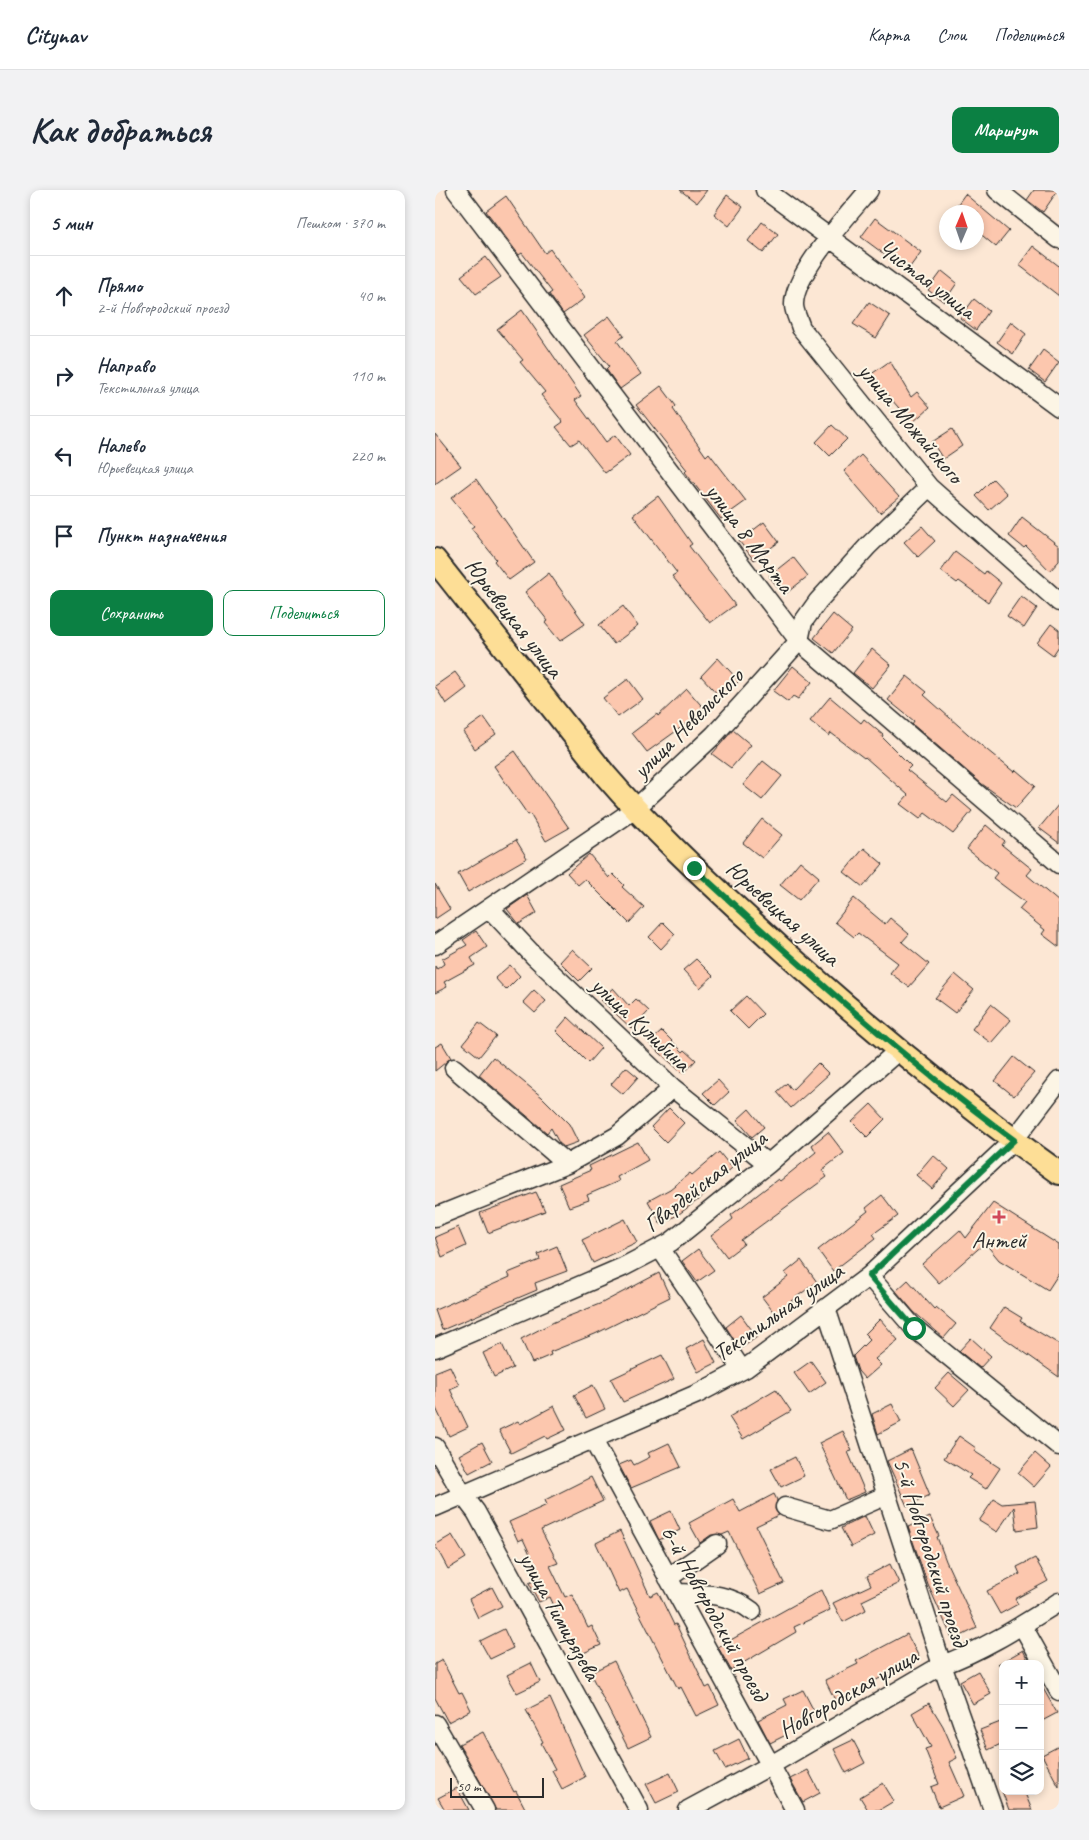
<!DOCTYPE html>
<html lang="ru">
<head>
<meta charset="utf-8">
<style>
  :root { --surface:#fff; --page:#f2f2f3; --text:#1f2937; --muted:#747a83; --line:#e0e1e3; --accent:#0b8043 }
  body { margin:0; font-family:Caveat,sans-serif; background:var(--page); color:var(--text) }
  .controls { position:absolute; right:15px; bottom:15px; display:grid; overflow:hidden; border-radius:10px; box-shadow:0 2px 8px #0003 }
  .controls button { width:45px; height:45px; display:grid; place-items:center; padding:0; border:0; border-bottom:1px solid var(--line); background:var(--surface); color:var(--text); font:25px sans-serif }
  .compass { position:absolute; left:504px; top:15px; width:45px; height:45px; border-radius:50%; background:var(--surface); box-shadow:0 2px 8px #0003; rotate:2deg }
  .scale { position:absolute; left:15px; bottom:12px; width:94px; box-sizing:border-box; padding-left:5px; border:2px solid #2b2b2b; border-top:0; font-size:14px; line-height:18px; white-space:nowrap; color:#2b2b2b; -webkit-text-stroke:4px #fcf5e5; paint-order:stroke }
  .stop { position:absolute; width:15px; height:15px; margin:-11px; border:4px solid #0b8043; border-radius:50%; background:#fff }
  .stop.end { background:#0b8043; border-color:#fff; box-shadow:0 1px 5px #0008 }
  .list { margin:0; padding:0; list-style:none }
  h2 { display:flex; justify-content:space-between; align-items:center; height:65px; margin:0; padding:0 20px; font-size:21px }
  h2 small { font-size:16px; font-weight:400; color:var(--muted) }
  .list li { display:grid; grid-template-columns:32px 1fr auto; gap:15px; align-items:center; box-sizing:border-box; height:80px; padding:0 20px; border-top:1px solid var(--line) }
  .list b { display:block; font-size:19px; white-space:nowrap }
  .list p { margin:0; font-size:16px; white-space:nowrap; color:var(--muted) }
  .list em { font-size:16px; font-style:normal; color:var(--muted) }
  .actions { display:flex; gap:10px; padding:15px 20px }
  .actions a { flex:1; padding:11px 0; border:1px solid var(--accent); border-radius:10px; text-align:center; font-size:18px; color:var(--accent) }
  .actions .main { background:var(--accent); color:#fff }
  .icon { flex:none; width:28px; height:28px; fill:none; stroke:currentColor; stroke-width:2; stroke-linecap:round; stroke-linejoin:round }
  .map { position:relative; flex:none; width:624px; height:1620px; overflow:hidden; border-radius:10px }
  header { display:flex; align-items:center; gap:30px; box-sizing:border-box; height:70px; padding:0 25px; background:var(--surface); border-bottom:1px solid var(--line) }
  header strong { font-size:24px }
  nav { display:flex; gap:28px; margin-inline-start:auto; font-size:18px }
  .intro { display:flex; align-items:center; justify-content:space-between; box-sizing:border-box; height:120px; padding:0 30px }
  h1 { margin:0; font-size:35px }
  .button { padding:12px 22px; border-radius:10px; background:var(--accent); color:#fff; font-size:18px; font-weight:700 }
  main { display:flex; gap:30px; padding:0 30px }
  aside { flex:1; background:var(--surface); border-radius:10px; box-shadow:0 2px 8px #0003 }
  .map>svg:first-child { display:block }
  .building { fill:#fcc7ae; stroke:#2b2b2b }
  .lines { fill:none; stroke-linecap:round; stroke-linejoin:round }
  .minor-casing { stroke:#2b2b2b; stroke-width:21 }
  .major-casing { stroke:#2b2b2b; stroke-width:26 }
  .minor { stroke:#fcf5e5; stroke-width:18 }
  .major { stroke:#fdde96; stroke-width:22 }
  .route { stroke:#0b8043; stroke-width:6 }
  .poi-dot { fill:#d1495b; stroke:#fcf5e5; stroke-width:2 }
  .labels { text-anchor:middle; dominant-baseline:central; stroke-width:4; stroke-linejoin:round; paint-order:stroke }
  .street-label { font-size:24px; fill:#2b2b2b; stroke:#fcf5e5 }
  .poi-label { font-size:24px; fill:#2b2b2b; stroke:#fcf5e5 }
</style>
</head>
<body>
<header>
<strong>Citynav</strong>
<nav><a>Карта</a><a>Слои</a><a>Поделиться</a></nav>
</header>
<div class="intro"><h1>Как добраться</h1><a class="button">Маршрут</a></div>
<main>
<aside>
<h2>5 мин<small>Пешком · 370 m</small></h2>
<ul class="list">
<li><svg class="icon" aria-label="ahead" viewBox="0 0 24 24"><path d="M12 20V5M6 11l6-6 6 6"/></svg><div><b>Прямо</b><p>2-й Новгородский проезд</p></div><em>40 m</em></li>
<li><svg class="icon" aria-label="right" viewBox="0 0 24 24"><path d="M7 20v-9h11M14 6l5 5-5 5"/></svg><div><b>Направо</b><p>Текстильная улица</p></div><em>110 m</em></li>
<li><svg class="icon" aria-label="left" viewBox="0 0 24 24"><path d="M17 20v-9H6M10 6l-5 5 5 5"/></svg><div><b>Налево</b><p>Юрьевецкая улица</p></div><em>220 m</em></li>
<li><svg class="icon" aria-label="arrive" viewBox="0 0 24 24"><path d="M6 21V4h12l-3 4 3 4H6"/></svg><div><b>Пункт назначения</b></div></li>
</ul>
<div class="actions"><a class="main">Сохранить</a><a>Поделиться</a></div>
</aside>
<div class="map">
<svg width="624" height="1620" viewBox="0 0 624 1620">
  <rect width="100%" height="100%" fill="#fce7d4"/>
  <filter id="ink" filterUnits="userSpaceOnUse"><feTurbulence type="fractalNoise" baseFrequency=".02" numOctaves="2"/><feDisplacementMap in="SourceGraphic" scale="10" xChannelSelector="R" yChannelSelector="G"/><feConvolveMatrix kernelMatrix="1 2 1 2 8 2 1 2 1" color-interpolation-filters="sRGB"/></filter>
  <g filter="url(#ink)">
    <path class="building" d="M245,0H272L262,13Z
      M599,0H623L608,22L592,10Z
      M530,4L574,41L561,57L542,41V22H517Z
      M292,5L308,17L294,36L279,24Z
      M71,6L110,63L115,59L150,108L128,124L114,104L117,102L87,63L84,65L51,21Z
      M440,28L486,62L472,81L426,47Z
      M327,32L343,44L328,63L313,51Z
      M598,56L624,76V106L584,75Z
      M51,67L66,87L41,104L26,86Z
      M507,81L522,93L509,112L493,100Z
      M539,109L554,121L541,140L525,128Z
      M434,112L455,126L441,148L418,134Z
      M87,120L146,206L140,210L171,252L180,245L195,265L170,283L144,250L136,255L121,237L128,232L106,205L110,202L85,172L88,170L62,139Z
      M174,126L189,146L182,151L206,184L185,199L171,179L174,176L149,145Z
      M576,132L591,144L578,164L562,152Z
      M608,160L624,172L610,192L594,180Z
      M455,171L476,207L482,202L495,217L477,233L435,185Z
      M226,196L241,216L238,219L271,266L274,263L311,311L286,329L250,282L252,280L201,215Z
      M397,235L412,249L395,266L381,252Z
      M517,239L527,256L508,269L497,252Z
      M0,244L26,276L0,294Z
      M426,265L464,307L445,323L409,281Z
      M41,289L99,372L74,390L59,371L61,369L36,338L39,336L16,308Z
      M558,289L572,304L554,320L541,306Z
      M223,306L257,354L254,356L300,415L275,433L237,386L242,383L198,325Z
      M587,327L624,356V371L615,381L591,356L589,358L574,346Z
      M329,332L344,352L319,370L304,351Z
      M487,336L500,351L483,367L469,352Z
      M520,362L549,384L551,381L566,393L553,412L524,391L522,393L506,381Z
      M358,367L373,386L349,405L334,386Z
      M114,383L150,434L125,451L110,433L113,431L90,402Z
      M586,406L602,418L589,438L572,426Z
      M188,416L203,436L179,454L164,435Z
      M398,424L417,440L398,463L379,448Z
      M616,434L624,440V456L618,465L602,453Z
      M437,459L456,475L437,498L418,483Z
      M283,468L304,491L286,508L266,486Z
      M358,476L377,492L363,509L358,506L353,512L338,501Z
      M20,482L32,498L11,514L0,496Z
      M472,486L492,502L489,505L541,551L579,582L581,580L600,596L581,618L547,594L477,534L479,531L453,510Z
      M193,489L208,509L183,527L168,508Z
      M252,499L272,522L255,539L251,534L212,562L197,543L222,524L223,526Z
      M395,507L426,533L429,529L448,545L447,547L476,576L472,580L512,612L518,605L537,621L518,644L490,623L485,629L465,614L473,605L430,567L429,568L396,543L394,546L375,531Z
      M49,527L61,544L40,559L28,542Z
      M298,540L316,555L296,578L277,564Z
      M80,561L134,638L111,651L95,624L93,625L59,576Z
      M328,571L347,586L327,610L308,595Z
      M624,614V653L604,638Z
      M327,629L347,645L327,668L308,653Z
      M551,635L570,651L567,655L597,679L592,685L624,712V757L607,744L610,740L584,719L590,712L558,688L562,683L532,659Z
      M81,650L92,668L33,702L23,684Z
      M429,658L448,674L428,697L409,682Z
      M154,664L174,688L178,684L189,695L187,697L209,717L194,733L150,689L143,695L132,683Z
      M365,671L384,687L364,710L345,695Z
      M0,694L15,719L0,729Z
      M92,705L102,723L84,734L72,719Z
      M419,708L450,734L455,728L474,744L467,752L494,774L474,797L455,783L463,773L423,743L419,747L400,732Z
      M228,732L240,744L226,759L214,747Z
      M41,741L52,757L36,768L40,775L9,792L12,797L0,803V776L2,779L9,774L7,769L32,755L28,750Z
      M137,759L157,778L144,791L125,772Z
      M261,769L278,786L265,798L248,780Z
      M75,775L85,786L71,800L60,788Z
      M520,784L539,800L520,823L500,808Z
      M178,798L194,816L201,809L214,821L197,839L165,809Z
      M99,800L111,811L100,823L88,812Z
      M311,806L328,824L313,839L295,821Z
      M556,814L576,830L556,853L537,839Z
      M133,827L166,858L153,873L121,841Z
      M44,833L61,846L44,867L28,854Z
      M227,841L248,862L250,860L261,870L248,884L214,853Z
      M7,853L16,868L0,881V857Z
      M58,867L107,907L134,934L143,952L129,957L124,953L116,938L112,943L44,885Z
      M579,867L599,883L579,906L560,891Z
      M383,873L394,884L356,918L342,902L352,893L357,900Z
      M191,877L203,887L188,904L176,894Z
      M283,890L294,902L280,915L268,903Z
      M436,914L450,929L432,947L417,932Z
      M234,918L249,933L231,952L216,937Z
      M314,919L329,937L317,947L302,930Z
      M393,942L409,963L387,980L392,987L306,1050L309,1054L292,1067L276,1046L298,1029L296,1025L343,989L345,991L381,962L377,955Z
      M203,952L213,970L182,987L184,991L152,1005L154,1010L134,1017L124,994L156,980L154,976Z
      M284,962L297,978L270,1001L271,1004L244,1024L226,1034L213,1011L235,999L255,983L257,985Z
      M498,965L514,979L497,999L481,985Z
      M101,1002L110,1021L53,1043L45,1023Z
      M447,1005L463,1026L438,1044L441,1048L398,1081L383,1060L433,1021L431,1018Z
      M558,1013L624,1055V1083L613,1100L564,1070L550,1053L504,1093L487,1074L525,1040L531,1048Z
      M190,1029L202,1052L158,1073L147,1050Z
      M23,1037L31,1056L7,1067L0,1047Z
      M122,1056L132,1081L100,1093L102,1100L7,1140L0,1120L75,1087L73,1083L105,1070L103,1064Z
      M263,1059L279,1080L262,1092L247,1071Z
      M366,1070L382,1092L356,1111L360,1115L343,1128L327,1107L353,1087L350,1083Z
      M224,1083L235,1107L160,1144L115,1162L116,1165L97,1173L86,1149L119,1132L167,1113Z
      M473,1090L499,1119L501,1117L521,1134L509,1148L479,1122L461,1101Z
      M569,1117L587,1128L585,1131L624,1154V1187L555,1138Z
      M306,1125L322,1147L305,1159L291,1137Z
      M445,1129L463,1150L440,1169L446,1175L430,1189L423,1181L418,1166L435,1149L430,1144Z
      M536,1148L556,1166L545,1178L524,1161Z
      M269,1149L281,1173L263,1182L251,1159Z
      M67,1154L78,1178L59,1187L48,1163Z
      M227,1165L239,1189L188,1212L176,1189Z
      M376,1171L391,1192L374,1204L359,1183Z
      M15,1176L24,1195L15,1199L33,1237L14,1246L0,1216V1182Z
      M514,1183L534,1200L519,1216L500,1198Z
      M158,1195L170,1219L151,1228L139,1205Z
      M341,1199L356,1221L308,1249L294,1227Z
      M457,1214L466,1232L443,1244L437,1224Z
      M119,1216L131,1240L112,1249L110,1246L76,1263L64,1240L83,1231L85,1234Z
      M408,1241L417,1261L413,1262L430,1302L411,1310L384,1253Z
      M524,1246L541,1258L539,1261L565,1278L551,1299L533,1288L536,1285L509,1268Z
      M47,1252L57,1271L34,1283L24,1265Z
      M234,1253L246,1277L196,1298L184,1275L196,1270L199,1275L215,1267L213,1263Z
      M476,1259L495,1305L472,1316L452,1271Z
      M600,1263L616,1277L599,1297L583,1283Z
      M360,1267L369,1286L346,1297L336,1279Z
      M156,1287L168,1311L106,1340L123,1373L115,1376L130,1407L137,1404L153,1438L157,1436L166,1455L142,1466L115,1407L104,1412L94,1393L106,1388L88,1349L83,1351L74,1332L112,1315L110,1310Z
      M339,1304L342,1310L340,1319L344,1325L321,1336L349,1393L325,1404L294,1342L287,1345H276L265,1353L254,1333L298,1309L305,1322Z
      M559,1309L567,1314L600,1311L603,1337L582,1340L579,1317L562,1342L544,1331Z
      M236,1321L245,1340L224,1350L215,1331Z
      M430,1326L439,1345L416,1357L406,1338Z
      M495,1327L504,1346L502,1347L511,1371L542,1438L518,1450L493,1395L473,1337Z
      M185,1341L215,1406L223,1402L239,1435L241,1434L271,1498L275,1496L284,1515L261,1526L246,1497L243,1499L192,1399L184,1403L161,1353Z
      M17,1345L31,1368L13,1379L0,1355Z
      M600,1368L613,1391L580,1409L583,1414L565,1424L552,1401L585,1384L582,1377Z
      M455,1374L464,1393L427,1411L431,1420L408,1432L398,1413L436,1395L432,1386Z
      M57,1397L67,1416L43,1428L34,1409Z
      M386,1400L395,1420L359,1437L361,1442L296,1480L283,1457Z
      M69,1439L78,1458L55,1469L45,1451Z
      M472,1444L484,1467L419,1502L420,1504L402,1514L390,1490L423,1474L421,1471Z
      M588,1460L595,1474H563Z
      M7,1470L24,1503L27,1502L36,1520L13,1532L0,1508V1474Z
      M179,1471L216,1547L193,1558L155,1483Z
      M96,1473L105,1492L82,1503L72,1485Z
      M543,1481L556,1504L538,1514L525,1491Z
      M605,1493L622,1523L605,1532Z
      M368,1500L380,1523L348,1540L351,1545L335,1553L323,1530L352,1515L349,1509Z
      M115,1508L150,1587L127,1599L117,1580L120,1579L106,1553L108,1552L91,1520Z
      M494,1513L508,1536L522,1568L514,1572L529,1606L504,1617L496,1597L504,1594L490,1559L496,1557L477,1523Z
      M568,1531V1553L553,1560L545,1540Z
      M48,1542L79,1602L81,1601L91,1620H61L31,1566L24,1554Z
      M304,1549L313,1568L290,1579L280,1561Z
      M418,1550L430,1573L411,1583L399,1559Z
      M624,1556V1597L607,1565Z
      M373,1580L385,1603L368,1612L355,1589Z
      M235,1583L244,1602L221,1613L211,1594Z
      M448,1593L459,1611L444,1620H433L425,1607Z
      M22,1598L34,1620H10L3,1608Z
      M567,1601H589L597,1620H574Z"/>
    <g class="lines">
      <g class="minor-casing">
        <path id="minor" d="M21,0L364,451L624,674
          M330,0L624,217
          M434,0C414,24 358,84 359,115C359,122 364,131 366,138L494,297L624,412
          M562,0L624,49
          M55,719L100,767L238,898L333,974
          M0,755L200,619L279,545L364,451L368,432L383,411L433,356L494,297
          M19,878L132,974
          M0,1027L132,974L182,946L238,898
          M225,1058L307,1180
          M434,1086L479,1138L624,1256
          M391,1118L507,1475L558,1620
          M0,1158L188,1077L236,1052L333,974L464,860
          M158,1250L360,1620
          M0,1257L28,1305L41,1322L204,1620
          M0,1317L262,1204L311,1178L434,1086L579,950L624,891
          M350,1317L395,1330L452,1305
          M233,1388L282,1354
          M242,1403C270,1404 294,1403 317,1421
          M587,1435L624,1501
          M0,1534L50,1620
          M253,1620L336,1575L507,1475C549,1460 587,1435 624,1412"/>
      </g>
      <g class="major-casing">
        <path id="major" d="M0,370L171,586C215,637 264,683 313,728C411,819 515,905 624,983"/>
      </g>
      <use href="#minor" class="minor"/>
      <use href="#major" class="major"/>
    </g>
  </g>
  <g class="lines" filter="url(#ink)">
    <path class="route" d="M259,678C362,773 466,867 579,950L434,1086L479,1138"/>
  </g>
  <path class="poi-dot" d="M561.5 1019.5h5v5h5v5h-5v5h-5v-5h-5v-5h5z"/>
  <g class="labels">
    <g class="street-label">
      <text transform="translate(492 89) rotate(37)">Чистая улица</text>
      <text transform="translate(476 233) rotate(50)">улица Можайского</text>
      <text transform="translate(315 348) rotate(53)">улица 8 Марта</text>
      <text transform="translate(79 428) rotate(52)">Юрьевецкая улица</text>
      <text transform="translate(253 533) rotate(-45)">улица Невельского</text>
      <text transform="translate(348 723) rotate(42)">Юрьевецкая улица</text>
      <text transform="translate(206 834) rotate(43)">улица Кулибина</text>
      <text transform="translate(270 991) rotate(-38)">Гвардейская улица</text>
      <text transform="translate(343 1122) rotate(-35)">Текстильная улица</text>
      <text transform="translate(496 1362) rotate(72)">5-й Новгородский проезд</text>
      <text transform="translate(280 1423) rotate(61)">6-й Новгородский проезд</text>
      <text transform="translate(125 1426) rotate(61)">улица Тимирязева</text>
      <text transform="translate(413 1503) rotate(-30)">Новгородская улица</text>
    </g>
    <g class="poi-label">
      <text x="564" y="1050">Антей</text>
    </g>
  </g>
</svg>
<div class="controls">
<button>+</button>
<button>−</button>
<button><svg class="icon" aria-label="layers" viewBox="0 0 24 24"><path d="M12 4l9 5-9 5-9-5zM3 14l9 5 9-5"/></svg></button>
</div>
<svg class="compass" viewBox="-18 -18 36 36"><path d="M0-13l5 13h-10z" fill="#e53935"/><path d="M0 13l5-13h-10z" fill="#747a83"/></svg>
<div class="scale">50 m</div>
<div class="stop" style="left:479px;top:1138px"></div>
<div class="stop end" style="left:259px;top:678px"></div>
</div>
</main>
</body>
</html>
